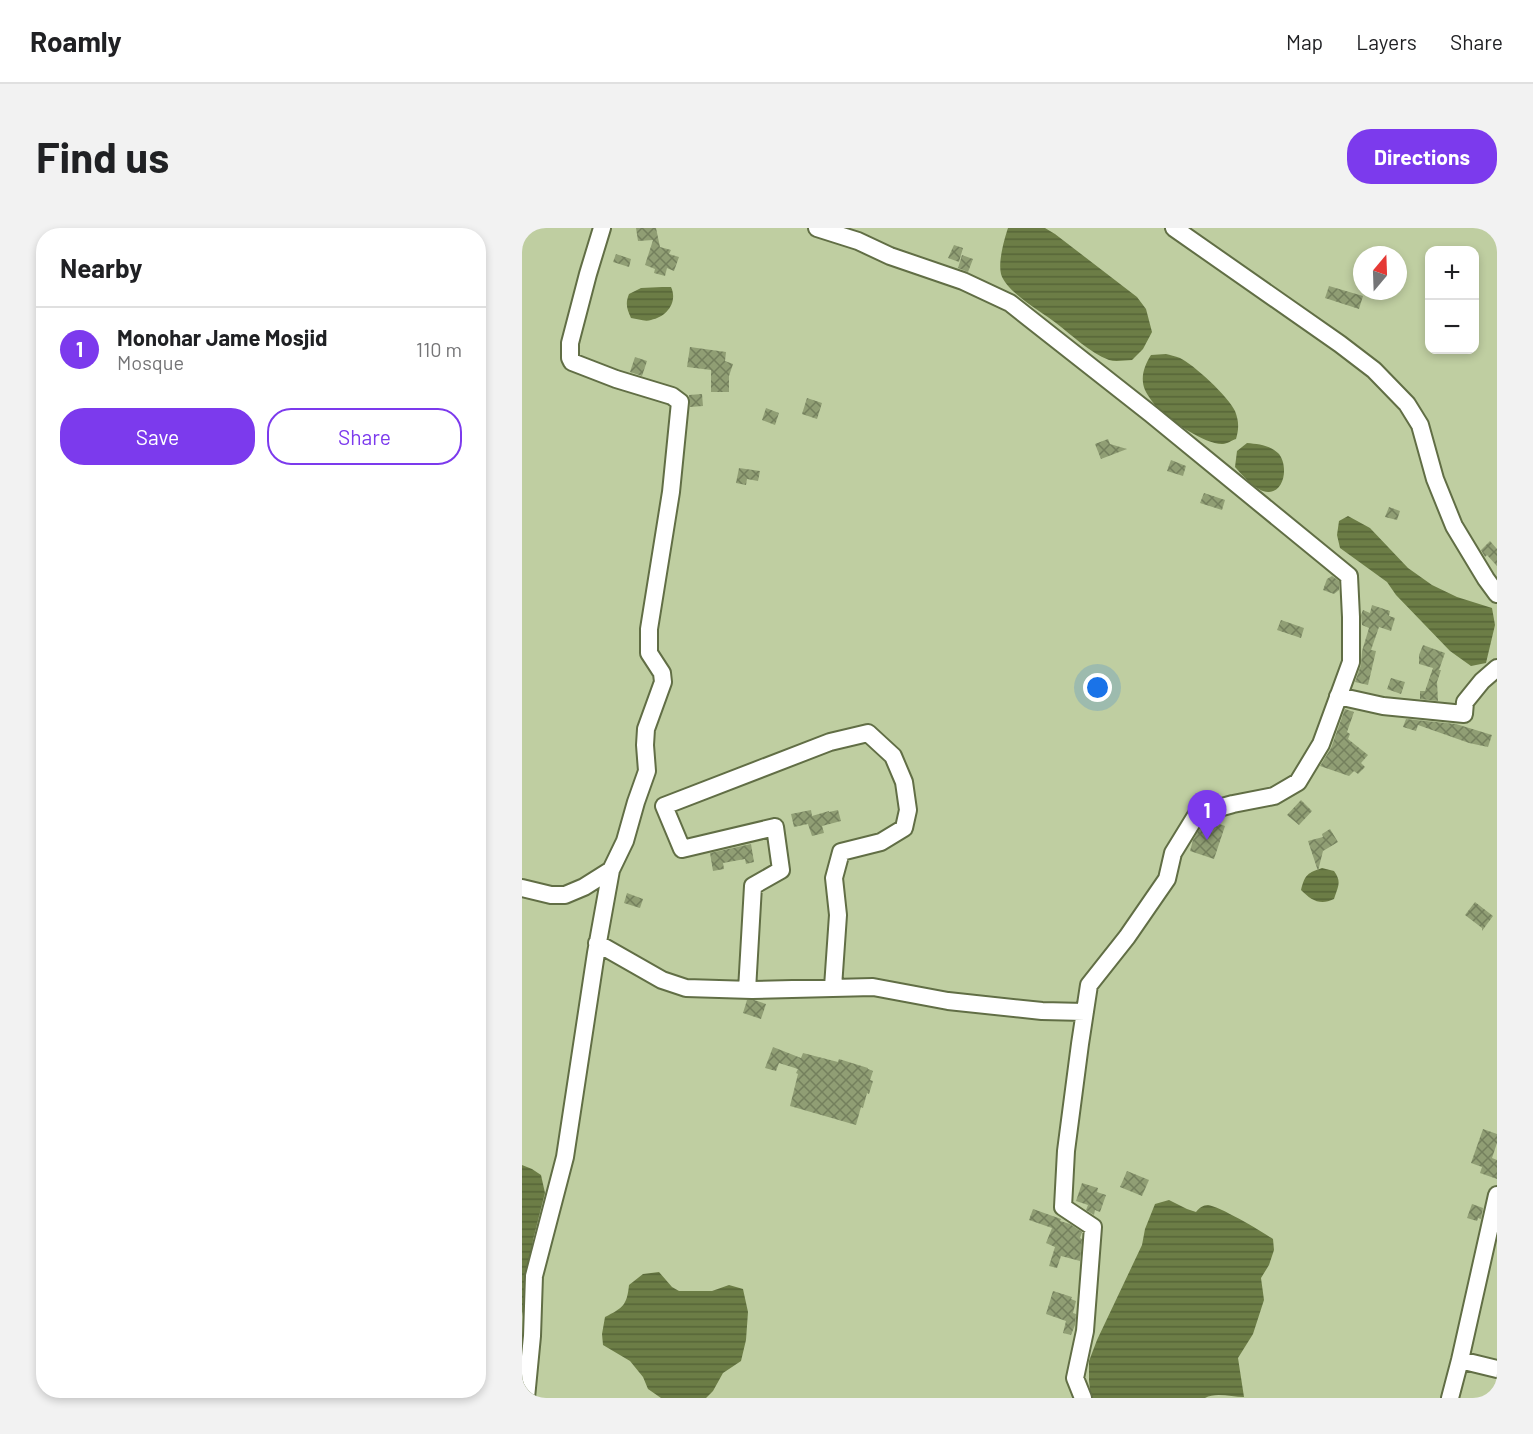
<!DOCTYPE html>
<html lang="en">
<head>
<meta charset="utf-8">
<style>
  :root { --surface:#fff; --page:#f2f2f2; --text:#202124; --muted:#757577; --line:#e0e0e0; --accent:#7c3aed }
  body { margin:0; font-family:Barlow,sans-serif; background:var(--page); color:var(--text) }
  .controls { position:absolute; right:18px; top:18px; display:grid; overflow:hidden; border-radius:12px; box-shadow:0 3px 9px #0003 }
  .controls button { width:54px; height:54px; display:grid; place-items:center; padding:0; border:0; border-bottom:2px solid var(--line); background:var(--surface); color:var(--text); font:30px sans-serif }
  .compass { position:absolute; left:831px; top:18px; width:54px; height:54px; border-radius:50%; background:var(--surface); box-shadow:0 3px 9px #0003; rotate:19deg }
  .you { position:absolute; left:576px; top:460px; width:21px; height:21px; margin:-15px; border:4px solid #fff; border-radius:50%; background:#1a73e8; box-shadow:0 0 0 9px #1a73e833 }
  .badge { display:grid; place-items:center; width:39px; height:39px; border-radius:50%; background:var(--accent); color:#fff; font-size:20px; font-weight:700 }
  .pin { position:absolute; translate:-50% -50px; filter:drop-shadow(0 2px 3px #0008) }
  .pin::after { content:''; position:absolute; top:32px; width:21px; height:18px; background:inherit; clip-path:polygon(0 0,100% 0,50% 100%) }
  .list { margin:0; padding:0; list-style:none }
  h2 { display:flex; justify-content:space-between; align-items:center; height:78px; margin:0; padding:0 24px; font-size:26px }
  h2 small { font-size:20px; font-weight:400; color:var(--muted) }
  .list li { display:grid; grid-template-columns:39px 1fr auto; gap:18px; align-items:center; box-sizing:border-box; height:84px; padding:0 24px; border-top:2px solid var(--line) }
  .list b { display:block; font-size:22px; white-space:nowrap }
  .list p { margin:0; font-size:20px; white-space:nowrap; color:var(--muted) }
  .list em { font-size:20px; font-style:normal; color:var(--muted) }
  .actions { display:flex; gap:12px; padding:18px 24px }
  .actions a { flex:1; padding:14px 0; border:2px solid var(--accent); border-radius:24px; text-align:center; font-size:21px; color:var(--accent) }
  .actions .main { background:var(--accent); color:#fff }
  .map { position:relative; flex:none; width:975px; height:1170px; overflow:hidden; border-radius:24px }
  header { display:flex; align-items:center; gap:36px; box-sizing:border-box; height:84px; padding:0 30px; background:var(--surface); border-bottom:2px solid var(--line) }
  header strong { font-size:28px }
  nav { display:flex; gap:33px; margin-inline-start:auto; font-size:21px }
  .intro { display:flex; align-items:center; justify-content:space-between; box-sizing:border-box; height:144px; padding:0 36px }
  h1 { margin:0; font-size:42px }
  .button { padding:15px 27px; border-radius:24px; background:var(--accent); color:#fff; font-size:21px; font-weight:700 }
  main { display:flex; gap:36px; padding:0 36px }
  aside { flex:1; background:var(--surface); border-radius:24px; box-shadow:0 3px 9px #0003 }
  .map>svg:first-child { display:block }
  .water { fill:url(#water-rules) }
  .building { fill:url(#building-cross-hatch) }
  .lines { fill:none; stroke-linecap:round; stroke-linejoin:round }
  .minor-casing { stroke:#616e45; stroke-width:20 }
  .minor { stroke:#fff; stroke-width:16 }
</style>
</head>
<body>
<header>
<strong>Roamly</strong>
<nav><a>Map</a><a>Layers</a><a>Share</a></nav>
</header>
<div class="intro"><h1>Find us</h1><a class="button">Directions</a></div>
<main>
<aside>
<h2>Nearby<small></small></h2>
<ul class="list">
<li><span class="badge">1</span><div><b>Monohar Jame Mosjid</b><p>Mosque</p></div><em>110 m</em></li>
</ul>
<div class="actions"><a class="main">Save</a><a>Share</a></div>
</aside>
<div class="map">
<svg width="975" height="1170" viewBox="0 0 975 1170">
  <defs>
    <pattern id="water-rules" width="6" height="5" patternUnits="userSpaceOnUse" patternTransform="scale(1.5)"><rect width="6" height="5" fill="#6c7d46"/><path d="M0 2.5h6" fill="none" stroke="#576538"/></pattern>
    <pattern id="building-cross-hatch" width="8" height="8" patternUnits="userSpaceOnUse" patternTransform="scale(1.5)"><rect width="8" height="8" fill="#909e74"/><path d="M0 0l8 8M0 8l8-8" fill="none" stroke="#74805d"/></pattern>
  </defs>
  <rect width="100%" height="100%" fill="#bfcea1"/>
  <path class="water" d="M486,0H523L533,6L615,69L624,81L630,104L621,121L610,132C603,132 594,134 587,132C567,124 551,108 534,95C520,84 484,64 479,46C476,34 482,12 486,0Z
    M140,59H149C156,74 145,89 129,92C123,94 116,91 109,90C105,81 103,76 107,66L119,60Z
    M644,126C648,127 653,128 658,130C671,136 707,169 713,183C717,193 717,201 714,211C710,212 705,216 701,216C684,217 649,193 637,181C632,177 626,168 623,162C618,150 622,138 629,127Z
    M725,215C736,216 747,217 756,225C766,235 764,263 747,264C736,265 720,247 713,239L715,223Z
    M826,288L848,300L886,340L910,357L935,369L970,380L973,397L964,435L949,438L928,423L874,367L865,354L818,320L815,307L817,293Z
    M800,640L812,643C820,654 816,658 812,671C798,678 789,672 779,662C783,646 786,645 800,640Z
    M0,937L10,941L19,947L23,965L11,1012L0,1089Z
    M647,972L665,981L674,984C677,980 681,977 686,977C697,978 741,1004 751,1011L752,1022L747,1037L739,1050L742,1072L731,1106L716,1130L722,1169C709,1169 694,1164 683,1170H569L567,1153V1133L575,1112L620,1017L623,1001L633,976Z
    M137,1044L150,1059L157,1063H190L207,1057L221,1061L226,1084L224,1112L219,1133L201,1145L191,1163L184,1170H139L126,1161L121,1149L108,1133L81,1117L80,1106L83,1089C101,1080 105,1077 107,1057L121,1046Z"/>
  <path class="building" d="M114,0H134L138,19L149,22L147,26L157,29L152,43L145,40L143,48L132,45L133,41L123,37L131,12L116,13Z
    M432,17L441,20L437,34L426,30Z
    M94,26L109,31L107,39L91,34Z
    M440,27L451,31L446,44L436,40Z
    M807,58L841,68L837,81L803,70Z
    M168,119L204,124L203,133L211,136L207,148V164H189V142L165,139Z
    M113,129L125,133L120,148L108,144Z
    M180,166L181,178L168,179L167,167Z
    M285,170L300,175L295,191L280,186Z
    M244,180L257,185L253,197L240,192Z
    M586,211L588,216L605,221L579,231L573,216Z
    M649,232L664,238L661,248L645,243Z
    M217,240L238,243L236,253L225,251L224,257L214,255Z
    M682,265L703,272L700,282L678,275Z
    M867,279L878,283L875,292L863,289Z
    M968,313L975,321V338L965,327L963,329L959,322Z
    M810,348L817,353V362L812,366L801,362L805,351Z
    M850,377L868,383L867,388L873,390L869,403L857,399L849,422L854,423L846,457L833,454L839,437L840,423L847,400L840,397L839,387L841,382L848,385Z
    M759,392L782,400L779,410L755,402Z
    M901,417L923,425L917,442H919L915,454L916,473L898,471V463H903L911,440L897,436V427Z
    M869,450L883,454L879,466L865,461Z
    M823,481L832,484L825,504L828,506L826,511L846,527L839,535L843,539L836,546L832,543L827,548L798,538L809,520Z
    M884,491L934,496L970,507L966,519L947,515L896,497L894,503L881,499Z
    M779,572L790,583L777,597L765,587Z
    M289,582L290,588L307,583V584L316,582L319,593L300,598L302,605L290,608L286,596L272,599L269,586Z
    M692,594L703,598L692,631L668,623L671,612L680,597L690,600Z
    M808,601L816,614L801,623L796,643L786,613L801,609L800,606Z
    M229,616L232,634L224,636L223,631L201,635L202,641L191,643L188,625Z
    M105,665L121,671L118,680L102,675Z
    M953,674L971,688L960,703V700L943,687Z
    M225,772H232L244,776L239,791L221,785Z
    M251,819L279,830L281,825L316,834L317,831L346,840V841L351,843L348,852L351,853L347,866L345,865L341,880L339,879L334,897L268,878L276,846L274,845L276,841L257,835L254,843L243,840Z
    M961,901L975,906V915L970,930L975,932V951L958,945L960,939L949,935Z
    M605,943L627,952L620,968L598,959Z
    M560,955L576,960L575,964L584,967L578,984L573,982L572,987L564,982L566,977L554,973Z
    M950,976L961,980L959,991L956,990L955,993L945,990Z
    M511,981L539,991L538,993L548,996L560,1004L558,1010L560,1011L558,1033L539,1028L535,1040L527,1038L533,1019L524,1015L530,1000L507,992Z
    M531,1063L550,1069L549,1071L554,1073L551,1085L554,1086L553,1097L549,1107L541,1105L544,1093L524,1086Z"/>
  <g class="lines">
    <g class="minor-casing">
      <path id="minor" d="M295,0L336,13L368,28L441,53L488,75L629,186L827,348L829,389V434L799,516L776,554L752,568L711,576L675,586L651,625L645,651L605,709L567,757L558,816L544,923L541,979L571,999L563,1103L553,1150L561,1170
        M652,0L818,116L852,142L885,176L898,197L913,251L932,298L964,351L975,366
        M816,468L861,478L942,486L943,474L960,453L975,440
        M0,660L29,667H43L62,659L89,642L103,613L114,574L125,543L123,517L124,501L141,454L140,445L127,425V401L149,264L158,174L150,168L94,151L50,134L48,130V115L66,46L80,0
        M75,715L140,752L164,760L230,762L351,759L426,773L520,783L563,784
        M225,762L231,658L259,642L253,599L160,621L142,578L308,514L346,505L371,528L382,554L386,582L382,600L359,614L319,624L312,650L316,687L311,759
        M938,1132L975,1141
        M4,1170L10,1108L12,1048L43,929L74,725L89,642
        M928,1170L938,1132L975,967"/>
    </g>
    <use href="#minor" class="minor"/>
  </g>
</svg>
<div class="controls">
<button>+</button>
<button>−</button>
</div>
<svg class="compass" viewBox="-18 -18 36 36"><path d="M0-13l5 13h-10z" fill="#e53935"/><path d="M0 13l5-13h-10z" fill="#757577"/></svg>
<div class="you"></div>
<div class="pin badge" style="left:685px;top:612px">1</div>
</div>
</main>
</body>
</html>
